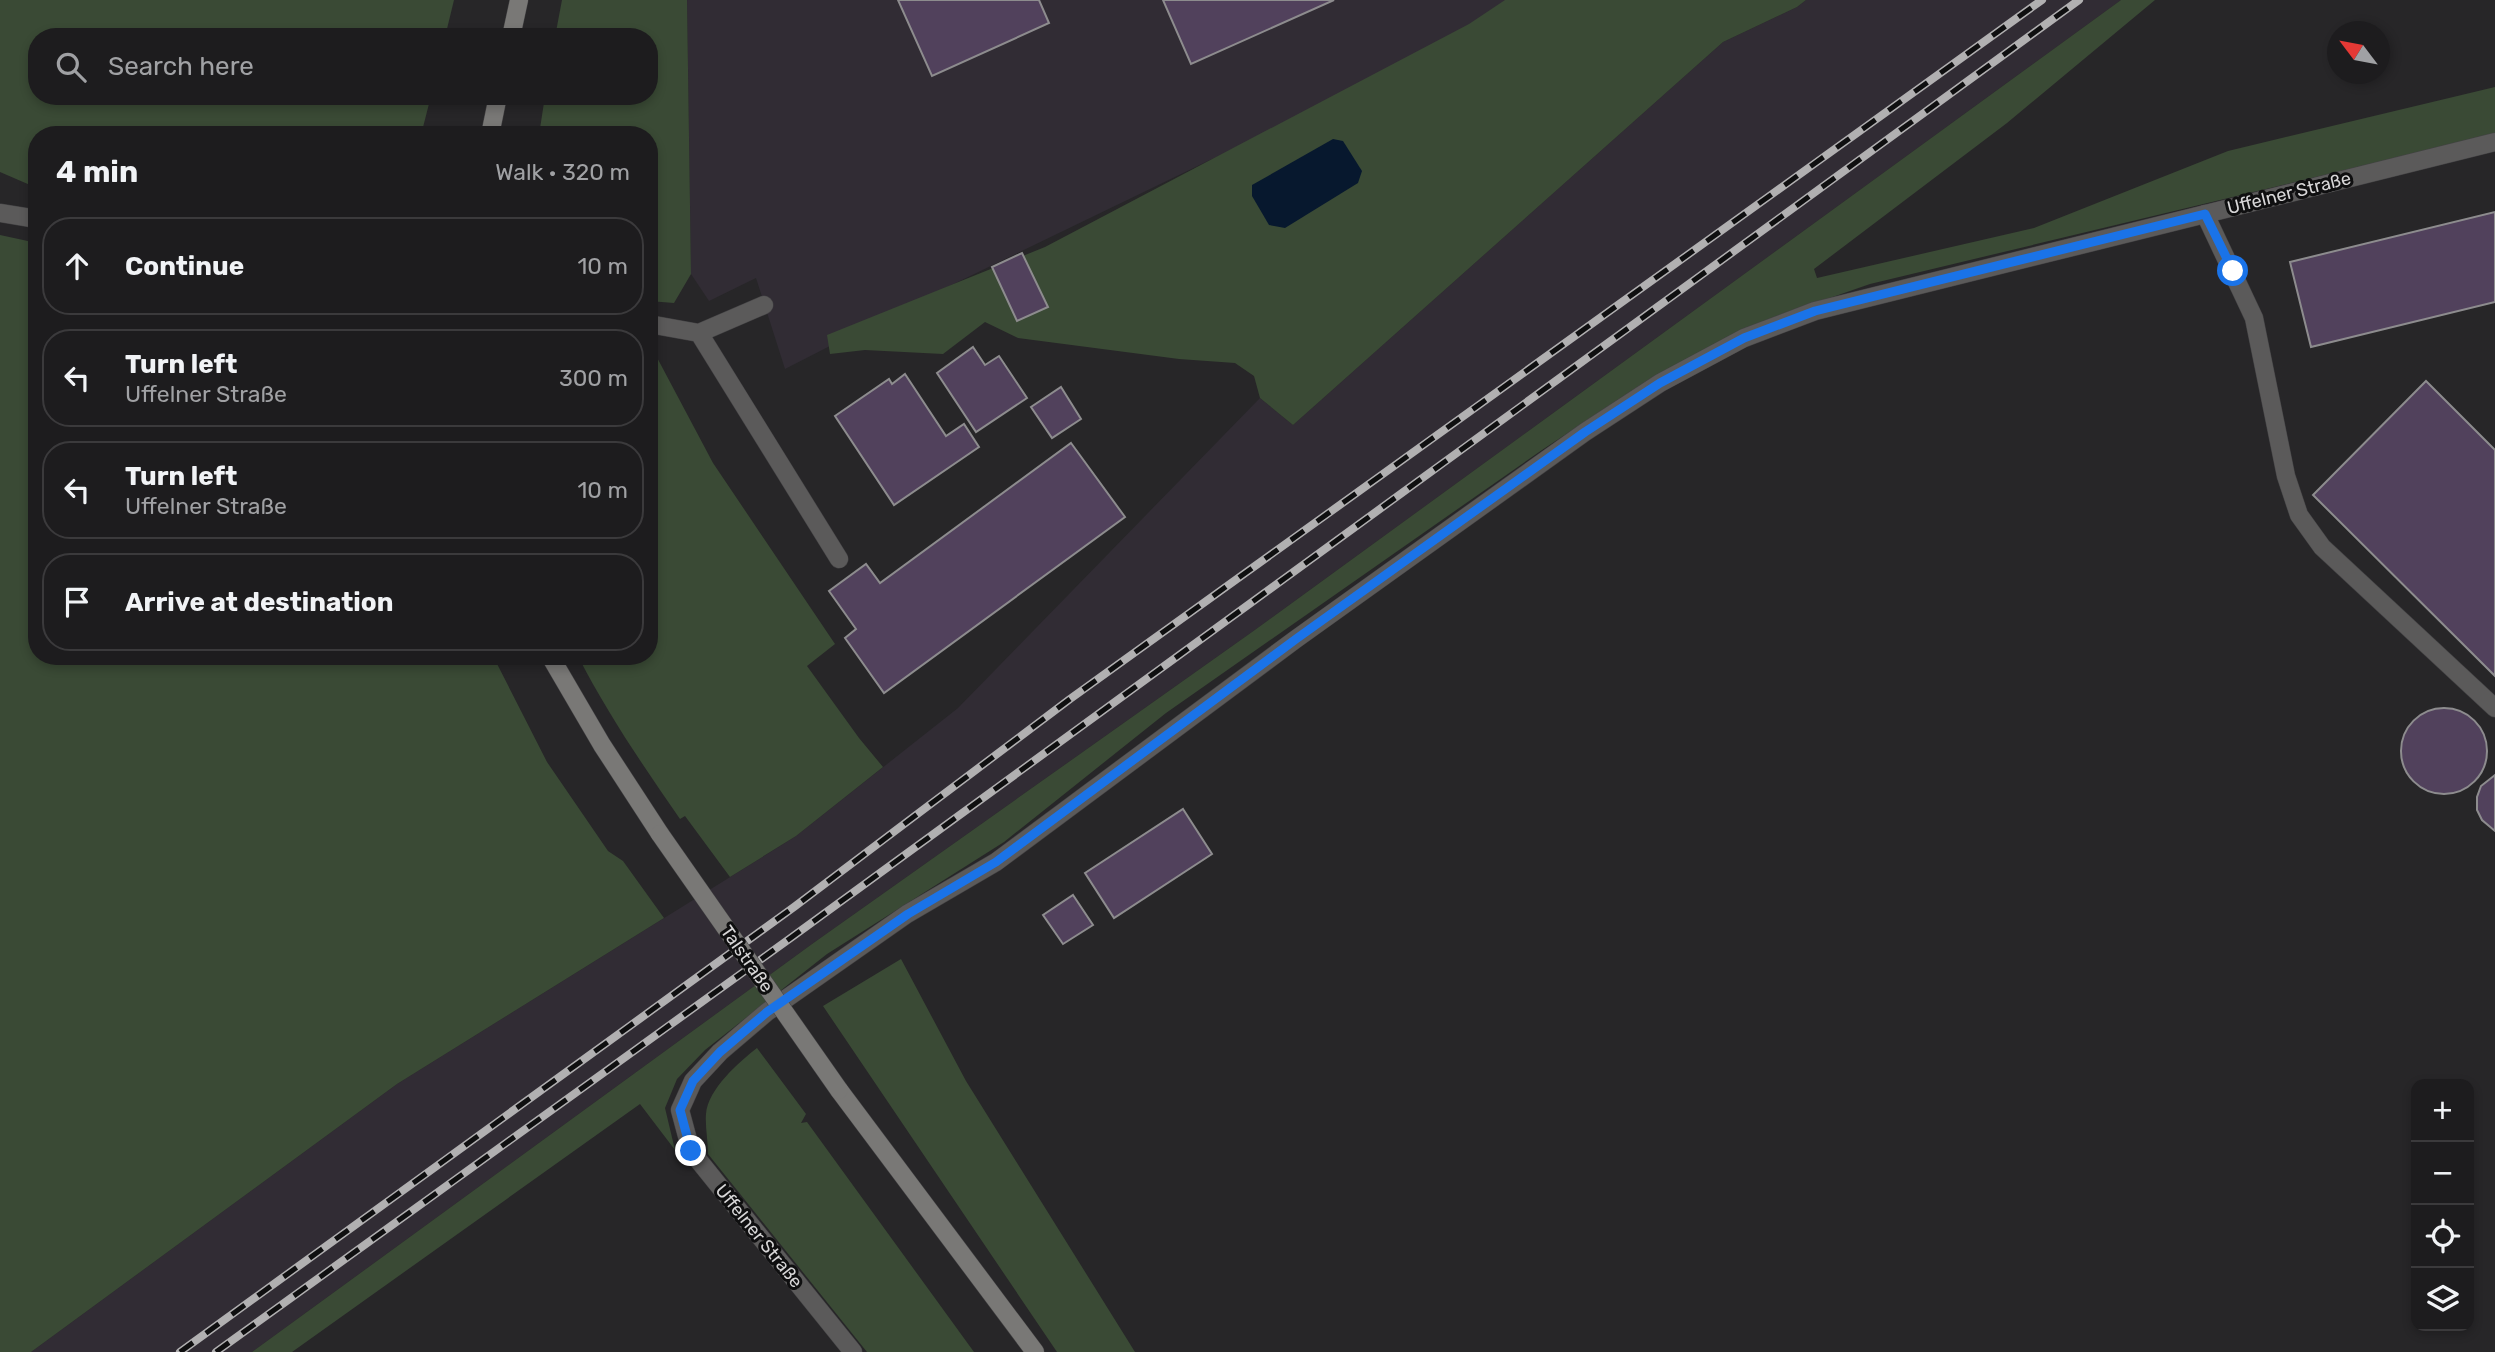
<!DOCTYPE html>
<html lang="en">
<head>
<meta charset="utf-8">
<style>
  :root { --surface:#1d1c1e; --page:#2a292b; --text:#f1f3f6; --muted:#a0a1a4; --line:#3b3a3c }
  body { margin:0; font-family:Rubik,sans-serif; background:var(--page); color:var(--text) }
  .controls { position:absolute; right:21px; bottom:21px; display:grid; overflow:hidden; border-radius:14px; box-shadow:0 4px 10px #0003 }
  .controls button { width:63px; height:63px; display:grid; place-items:center; padding:0; border:0; border-bottom:2px solid var(--line); background:var(--surface); color:var(--text); font:35px sans-serif }
  .compass { position:absolute; left:2327px; top:21px; width:63px; height:63px; border-radius:50%; background:var(--surface); box-shadow:0 4px 10px #0003; rotate:302deg }
  .stop { position:absolute; width:21px; height:21px; margin:-16px; border:5px solid #1a73e8; border-radius:50%; background:#fff }
  .stop.end { background:#1a73e8; border-color:#fff; box-shadow:0 2px 7px #0008 }
  .list { margin:0; padding:0; list-style:none }
  h2 { display:flex; justify-content:space-between; align-items:center; height:91px; margin:0; padding:0 28px; font-size:30px }
  h2 small { font-size:23px; font-weight:400; color:var(--muted) }
  .list li { display:grid; grid-template-columns:46px 1fr auto; gap:21px; align-items:center; box-sizing:border-box; height:98px; margin:0 14px 14px; padding:0 14px; border:2px solid var(--line); border-radius:28px }
  .list b { display:block; font-size:26px; white-space:nowrap }
  .list p { margin:0; font-size:23px; white-space:nowrap; color:var(--muted) }
  .list em { font-size:23px; font-style:normal; color:var(--muted) }
  .icon { flex:none; width:38px; height:38px; fill:none; stroke:currentColor; stroke-width:2; stroke-linecap:round; stroke-linejoin:round }
  .map { position:relative; flex:none; width:2495px; height:1352px; overflow:hidden }
  .search { position:absolute; background:var(--surface); box-shadow:0 4px 10px #0003; left:28px; top:28px; width:630px; height:77px; display:flex; align-items:center; gap:18px; box-sizing:border-box; padding:0 24px; border-radius:28px; color:var(--muted); font-size:26px }
  .panel { position:absolute; background:var(--surface); box-shadow:0 4px 10px #0003; left:28px; top:126px; width:630px; height:539px; border-radius:28px }
  .map>svg:first-child { display:block }
  .built { fill:#312c34 }
  .green { fill:#3a4a35 }
  .water { fill:#07182e }
  .building { fill:#51415c; stroke:#8d8c8e; stroke-width:2 }
  .lines { fill:none; stroke-linecap:round; stroke-linejoin:round }
  .lane-casing { stroke:#434244; stroke-width:19 }
  .street-casing { stroke:#434244; stroke-width:19 }
  .secondary-casing { stroke:#434244; stroke-width:19 }
  .lane { stroke:#5b5a5a; stroke-width:18 }
  .street { stroke:#5b5a5a; stroke-width:18 }
  .secondary { stroke:#797876; stroke-width:18 }
  .rail-casing { stroke:#b1b0b1; stroke-width:8 }
  .rail { stroke:#0f0f10; stroke-width:5; stroke-dasharray:16; stroke-linecap:butt }
  .secondary-bridge-casing { stroke:#434244; stroke-width:19; stroke-linecap:butt }
  .secondary-bridge { stroke:#797876; stroke-width:18 }
  .route { stroke:#1a73e8; stroke-width:9 }
  .labels { text-anchor:middle; dominant-baseline:central; stroke-width:6; stroke-linejoin:round; paint-order:stroke }
  .street-label { font-size:18px; fill:#d7d6d7; stroke:#0f0f10 }
</style>
</head>
<body>
<div class="map">
<svg width="2495" height="1352" viewBox="0 0 2495 1352">
  <rect width="100%" height="100%" fill="#272628"/>
  <path class="built" d="M687,0H1663L1404,66L906,307L785,369L756,278L709,301L691,274Z
    M1806,0H2121L1252,632L812,944L252,1352H31L397,1084L796,836L958,708L1260,398L1293,425L1723,42L1797,7Z"/>
  <path class="green" d="M0,0H454L445,37H37V96H431L421,135H37V188L0,172Z
    M562,0H687L691,274L674,303L649,301V135H539L545,96H649V37H555Z
    M1505,0H1806L1797,7L1723,42L1293,425L1260,398L1254,376L1235,363L1179,359L1018,338L985,322L943,354L865,350L830,354L827,335L1045,247L1469,24Z
    M2121,0H2155L2007,123L1814,269L1817,278L2034,228L2228,151L2495,87V134L1870,284L1769,319L1720,341L1645,382L1542,450L1166,713L1004,842L827,954L705,1050L677,1079L665,1108L675,1150L640,1104L292,1352H252L812,944L1252,632Z
    M0,235L37,243V656H493L547,762L608,851L623,861L664,918L397,1084L31,1352H0Z
    M649,350H653L713,463L835,644L807,666L859,738L883,767L796,836L730,877L685,816L680,819C644,767 607,713 578,656H649Z
    M901,959L966,1081L1135,1352H1057L823,1006Z
    M757,1048L806,1114L801,1123L807,1122L974,1352H867L708,1154C708,1141 705,1126 706,1114C708,1089 739,1062 757,1048Z"/>
  <path class="water" d="M1333,139L1343,141L1362,171L1358,183L1285,228L1269,225L1252,196V185Z"/>
  <path class="building" d="M898,0H1039L1049,23L932,76Z
    M1163,0H1334L1191,64Z
    M2495,212V302L2311,347L2290,262Z
    M1022,253L1048,307L1017,321L992,267Z
    M973,347L985,365L999,356L1027,398L976,432L937,373Z
    M905,374L946,436L964,424L979,447L894,505L835,416L889,379L892,384Z
    M2426,381L2495,450V676L2313,495Z
    M1061,387L1081,419L1052,438L1031,407Z
    M1071,443L1125,517L884,693L845,638L856,629L829,591L866,564L880,583Z
    M2401 751a43 43 0 1 1 86 0a43 43 0 1 1-86 0Z
    M2495,775V831L2482,820L2477,810V797L2481,786Z
    M1183,809L1212,854L1114,918L1085,873Z
    M1073,895L1093,925L1063,944L1043,915Z"/>
  <g class="lines">
    <g class="lane-casing">
      <path id="lane" d="M2205,214L2254,318L2286,476L2299,515L2322,547L2495,708
        M649,324L699,333L764,305
        M699,333L839,559"/>
    </g>
    <g class="street-casing">
      <path id="street" d="M0,213L37,219
        M853,1352L691,1151L680,1110L693,1081L720,1052L767,1012L907,914L996,862L1296,639L1585,432L1660,383L1744,338L1815,311L2495,142"/>
    </g>
    <g class="secondary-casing">
      <path id="secondary" d="M511,37L519,0
        M490,135L498,96
        M550,656L602,745L660,834
        M839,1090L1035,1352"/>
    </g>
    <use href="#lane" class="lane"/>
    <use href="#street" class="street"/>
    <use href="#secondary" class="secondary"/>
    <g class="rail-casing">
      <path id="rail" d="M180,1352L794,907L1070,699L2042,0
        M216,1352L792,937L2079,0"/>
    </g>
    <use href="#rail" class="rail"/>
    <g class="secondary-bridge-casing">
      <path id="secondary-bridge" d="M660,834L839,1090"/>
    </g>
    <use href="#secondary-bridge" class="secondary-bridge"/>
  </g>
  <g class="lines">
    <path class="route" d="M691,1151L680,1110L693,1081L720,1052L767,1012L908,914L996,862L1296,639L1585,432L1660,383L1744,338L1815,311L2205,214L2233,271"/>
  </g>
  <g class="labels">
    <g class="street-label">
      <text transform="translate(2289 193) rotate(-14)">Uffelner Straße</text>
      <text transform="translate(747 959) rotate(55)">Talstraße</text>
      <text transform="translate(759 1236) rotate(51)">Uffelner Straße</text>
    </g>
  </g>
</svg>
<div class="controls">
<button>+</button>
<button>−</button>
<button><svg class="icon" aria-label="locate" viewBox="0 0 24 24"><circle cx="12" cy="12" r="6"/><path d="M12 2v4M12 18v4M2 12h4M18 12h4"/></svg></button>
<button><svg class="icon" aria-label="layers" viewBox="0 0 24 24"><path d="M12 4l9 5-9 5-9-5zM3 14l9 5 9-5"/></svg></button>
</div>
<svg class="compass" viewBox="-18 -18 36 36"><path d="M0-13l5 13h-10z" fill="#e53935"/><path d="M0 13l5-13h-10z" fill="#a0a1a4"/></svg>
<div class="stop" style="left:2233px;top:271px"></div>
<div class="stop end" style="left:691px;top:1151px"></div>
<div class="search"><svg class="icon" aria-label="search" viewBox="0 0 24 24"><circle cx="10" cy="10" r="6"/><path d="M15 15l6 6"/></svg>Search here</div>
<section class="panel">
<h2>4 min<small>Walk · 320 m</small></h2>
<ul class="list">
<li><svg class="icon" aria-label="ahead" viewBox="0 0 24 24"><path d="M12 20V5M6 11l6-6 6 6"/></svg><div><b>Continue</b></div><em>10 m</em></li>
<li><svg class="icon" aria-label="left" viewBox="0 0 24 24"><path d="M17 20v-9H6M10 6l-5 5 5 5"/></svg><div><b>Turn left</b><p>Uffelner Straße</p></div><em>300 m</em></li>
<li><svg class="icon" aria-label="left" viewBox="0 0 24 24"><path d="M17 20v-9H6M10 6l-5 5 5 5"/></svg><div><b>Turn left</b><p>Uffelner Straße</p></div><em>10 m</em></li>
<li><svg class="icon" aria-label="arrive" viewBox="0 0 24 24"><path d="M6 21V4h12l-3 4 3 4H6"/></svg><div><b>Arrive at destination</b></div></li>
</ul>
</section>
</div>
</body>
</html>
